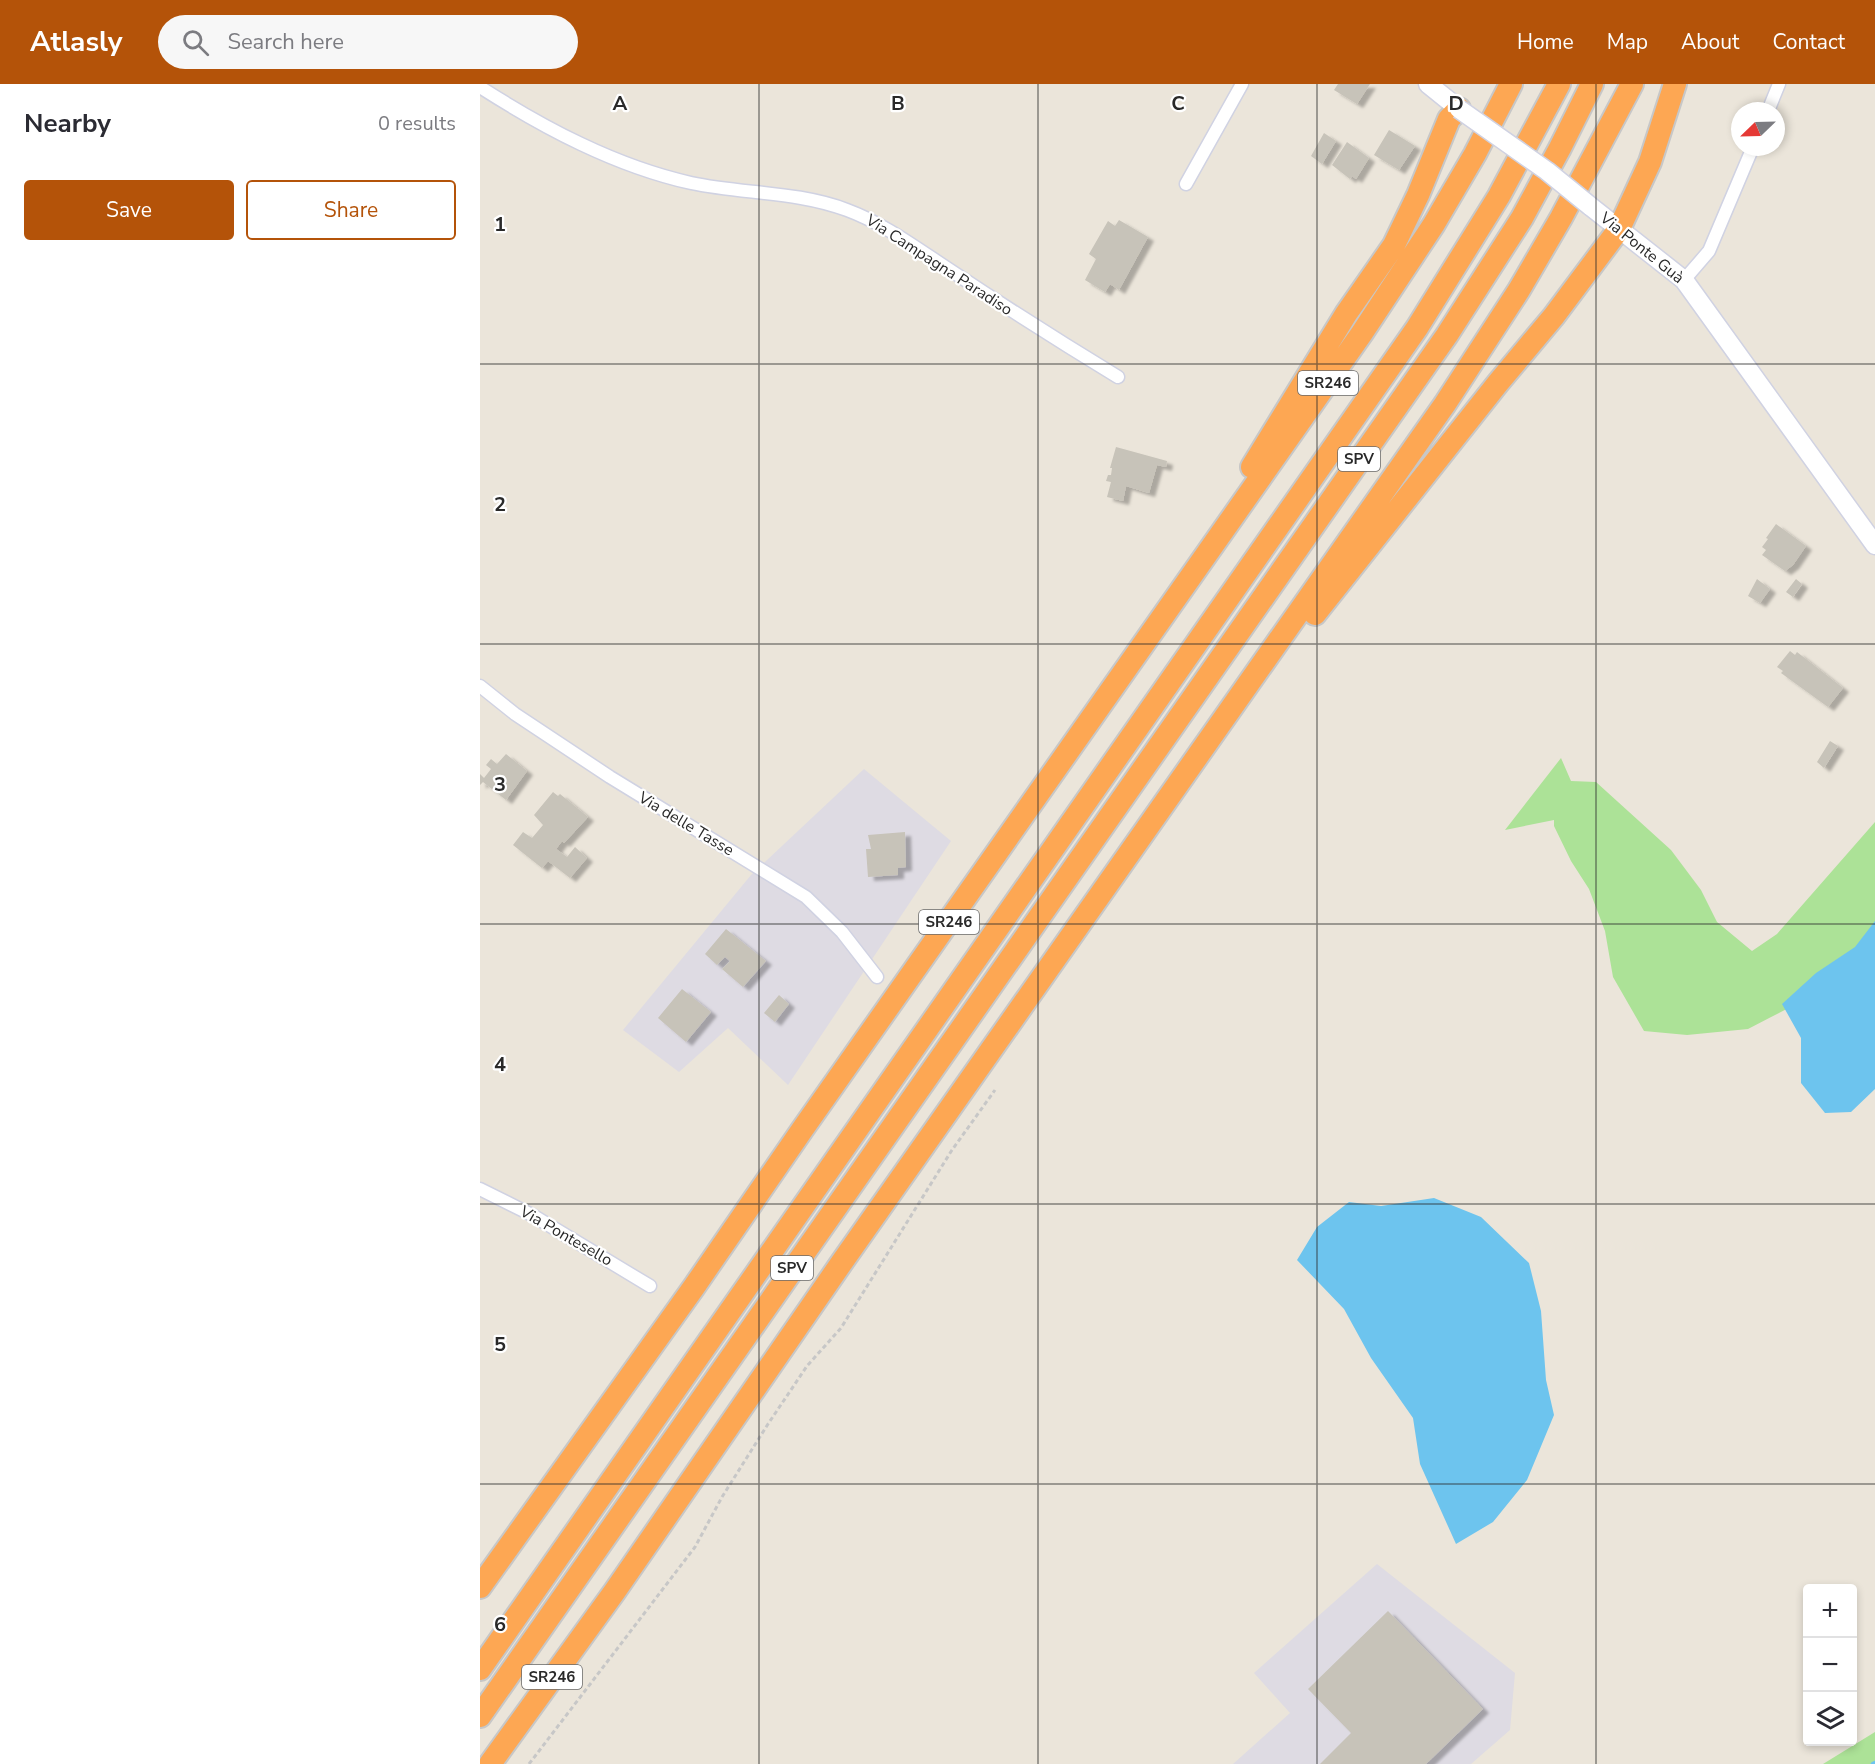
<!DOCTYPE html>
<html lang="en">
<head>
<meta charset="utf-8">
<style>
  :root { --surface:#fff; --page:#f7f7f7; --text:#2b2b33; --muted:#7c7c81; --line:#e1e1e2; --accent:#b45309 }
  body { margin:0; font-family:"Nunito Sans",sans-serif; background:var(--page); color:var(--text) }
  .controls { position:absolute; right:18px; bottom:18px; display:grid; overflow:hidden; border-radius:6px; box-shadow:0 3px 9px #0003 }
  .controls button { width:54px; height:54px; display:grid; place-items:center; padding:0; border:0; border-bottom:2px solid var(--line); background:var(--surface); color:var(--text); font:30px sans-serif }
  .compass { position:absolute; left:1251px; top:18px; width:54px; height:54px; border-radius:50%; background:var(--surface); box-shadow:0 3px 9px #0003; rotate:247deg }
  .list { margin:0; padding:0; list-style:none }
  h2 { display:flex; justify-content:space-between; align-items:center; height:78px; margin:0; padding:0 24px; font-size:26px }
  h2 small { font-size:20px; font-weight:400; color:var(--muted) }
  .actions { display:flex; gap:12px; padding:18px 24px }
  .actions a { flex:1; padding:14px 0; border:2px solid var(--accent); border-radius:6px; text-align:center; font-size:21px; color:var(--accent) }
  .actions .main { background:var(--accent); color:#fff }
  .icon { flex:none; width:33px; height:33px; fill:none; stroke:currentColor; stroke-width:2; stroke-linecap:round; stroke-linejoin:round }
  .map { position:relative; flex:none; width:1395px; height:1680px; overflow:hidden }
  header { display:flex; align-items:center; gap:36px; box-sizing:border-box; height:84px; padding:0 30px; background:var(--accent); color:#fff }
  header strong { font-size:28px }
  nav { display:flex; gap:33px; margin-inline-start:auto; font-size:21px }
  .search { width:420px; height:54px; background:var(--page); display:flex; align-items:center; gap:15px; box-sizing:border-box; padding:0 21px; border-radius:33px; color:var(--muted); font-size:22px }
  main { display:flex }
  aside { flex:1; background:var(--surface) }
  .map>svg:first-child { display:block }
  .industrial { fill:#dedbe3 }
  .green { fill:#ace297 }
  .water { fill:#6dc4ee }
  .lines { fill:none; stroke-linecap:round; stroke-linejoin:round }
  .stream { stroke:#6dc4ee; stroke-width:4.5 }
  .building { fill:#c7c3b9; filter:url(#shadow) }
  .street-casing { stroke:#d0d2e2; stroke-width:15 }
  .secondary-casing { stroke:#d0d2e2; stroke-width:21 }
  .highway-casing { stroke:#c7c7c7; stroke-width:26 }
  .path { stroke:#c7c7c7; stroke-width:3; stroke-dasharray:4.5 3; stroke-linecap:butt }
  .street { stroke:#fff; stroke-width:12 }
  .secondary { stroke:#fff; stroke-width:18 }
  .highway { stroke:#fda753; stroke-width:22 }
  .secondary-bridge-casing { stroke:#d0d2e2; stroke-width:21; stroke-linecap:butt }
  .secondary-bridge { stroke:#fff; stroke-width:18 }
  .grid { fill:none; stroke:#292929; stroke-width:1.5; stroke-opacity:0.55 }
  .labels { text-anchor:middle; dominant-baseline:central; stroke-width:4.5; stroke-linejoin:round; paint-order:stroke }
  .shield { fill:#fff; stroke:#696969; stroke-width:1.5 }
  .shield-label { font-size:15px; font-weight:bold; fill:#292929 }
  .street-label { font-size:16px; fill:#292929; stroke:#fff }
  .grid-label { font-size:20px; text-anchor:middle; font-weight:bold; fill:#292929; stroke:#fff; stroke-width:4.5; stroke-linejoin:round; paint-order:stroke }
</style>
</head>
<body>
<header>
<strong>Atlasly</strong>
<div class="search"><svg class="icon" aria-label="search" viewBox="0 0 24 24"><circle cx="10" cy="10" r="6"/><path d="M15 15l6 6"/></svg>Search here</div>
<nav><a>Home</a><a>Map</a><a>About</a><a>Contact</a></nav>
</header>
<main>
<aside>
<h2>Nearby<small>0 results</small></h2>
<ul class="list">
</ul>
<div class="actions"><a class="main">Save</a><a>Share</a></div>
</aside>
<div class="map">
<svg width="1395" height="1680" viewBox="0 0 1395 1680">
  <defs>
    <filter id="shadow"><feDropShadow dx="6" dy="4" stdDeviation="1.5" flood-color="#0004"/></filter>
  </defs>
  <rect width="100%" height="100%" fill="#ebe5da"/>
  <path class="industrial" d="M384,685L471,757L308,1001L248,944L199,988L143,946L271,791Z
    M897,1480L1035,1589L1030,1646L991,1680H753L810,1629L774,1589Z"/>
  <path class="green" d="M1081,674L1091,697L1116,698L1191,766L1221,806L1237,838L1272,867L1297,850L1395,738V838L1370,877L1320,918L1268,945L1207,951L1164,947L1133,893L1125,847L1109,805L1091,777L1074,742V736L1025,746Z
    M1395,1648V1680H1343Z"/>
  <path class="water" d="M1395,837V1005L1371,1028L1345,1029L1321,999V954L1302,920L1336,889L1375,863Z
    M954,1114L1001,1133L1049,1179L1061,1227L1066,1296L1074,1331L1047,1396L1013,1438L976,1460L940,1380L933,1334L891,1274L864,1225L817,1176L837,1143L869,1118L901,1122Z"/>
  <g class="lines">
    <path class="stream" d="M1393,1680L1395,1679"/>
  </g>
  <path class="building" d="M858,0H890L877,20L854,6Z
    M909,46L935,62L919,86L894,71Z
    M844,49L856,57L842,80L831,72Z
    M867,58L889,74L876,95L872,92L870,95L852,81Z
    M639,136L668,153L639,206L630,200L625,208L605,196L616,175L609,170L628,137L635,142Z
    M636,363L687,377L686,383L677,381L669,409L646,402L643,417L627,413L631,398L626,397L628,391H631L632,384H630Z
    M1296,440L1326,462L1313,481L1305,487L1282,471L1286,466L1282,463L1288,455L1286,454Z
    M1277,495L1290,505L1280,519L1268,512Z
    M1316,495L1322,500L1313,513L1306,508Z
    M1310,567L1315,571L1317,568L1363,604L1348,623L1301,589L1303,587L1297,583Z
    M1350,657L1358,662L1344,684L1337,678Z
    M26,670L47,687L26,716L3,698L0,701V690L4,694L11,685L6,681L11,675L17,680Z
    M73,708L78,712L80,710L108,733L84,759L82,757L76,765L87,773L95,763L107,774L90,794L68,777L62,784L33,761L43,748L52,754L63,741L54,731Z
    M425,748L426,783L418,784V791L388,793L386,765H391L388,751Z
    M246,845L286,877L263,903L242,885L250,877L245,873L237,881L225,870Z
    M202,905L231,928L206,958L178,934Z
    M299,911L309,920L295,938L284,929Z
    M908,1527L1003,1625L946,1680H840L871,1649L828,1605Z"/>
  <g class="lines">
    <g class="street-casing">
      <path id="street" d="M0,3C64,44 135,82 211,99C262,110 317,107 367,126C405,140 439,166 473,188C527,224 582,259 638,293
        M1288,27L1299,0
        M706,100L762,0
        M1204,196L1229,167L1273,63
        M0,602L35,630L130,693L326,813L362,848L397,893
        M0,1105L52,1131L170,1202"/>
    </g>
    <g class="secondary-casing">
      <path id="secondary" d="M948,0L979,25
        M1110,122L1204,196L1395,461"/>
    </g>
    <g class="highway-casing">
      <path id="highway" d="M772,383L866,230L914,161L938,111L969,35L979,25
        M835,530L1018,299L1074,232L1139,145L1170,78L1195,0
        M0,1503L214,1203L322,1046L882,249L954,140L995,70L1031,0
        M0,1585L937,244L1019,112L1079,0
        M0,1632L967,251L1042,134L1080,64L1112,0
        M10,1680L135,1507L360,1181L965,320L1039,206L1081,134L1152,0"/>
    </g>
    <path class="path" d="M49,1680L215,1463L242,1413L288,1340L327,1282L361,1244L472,1066L515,1006"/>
    <use href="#street" class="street"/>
    <use href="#secondary" class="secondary"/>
    <use href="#highway" class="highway"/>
    <g class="secondary-bridge-casing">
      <path id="secondary-bridge" d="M979,25L1067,87L1110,122"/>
    </g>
    <use href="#secondary-bridge" class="secondary-bridge"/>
  </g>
  <path class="grid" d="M279,0V1680M558,0V1680M837,0V1680M1116,0V1680M0,280H1395M0,560H1395M0,840H1395M0,1120H1395M0,1400H1395"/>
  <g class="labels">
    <g class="shield">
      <rect x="818" y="287" width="60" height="24" rx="4.5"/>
      <rect x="858" y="363" width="42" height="24" rx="4.5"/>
      <rect x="439" y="826" width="60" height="24" rx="4.5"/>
      <rect x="291" y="1172" width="42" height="24" rx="4.5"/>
      <rect x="42" y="1581" width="60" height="24" rx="4.5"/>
    </g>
    <g class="shield-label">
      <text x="848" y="299">SR246</text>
      <text x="879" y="375">SPV</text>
      <text x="469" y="838">SR246</text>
      <text x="312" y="1184">SPV</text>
      <text x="72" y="1593">SR246</text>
    </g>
    <g class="street-label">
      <text transform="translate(1162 164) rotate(39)">Via Ponte Guà</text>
      <text transform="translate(459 181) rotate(33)">Via Campagna Paradiso</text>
      <text transform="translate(206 740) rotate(31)">Via delle Tasse</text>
      <text transform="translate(86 1152) rotate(30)">Via Pontesello</text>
    </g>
  </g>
  <g class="grid-label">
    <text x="140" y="26">A</text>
    <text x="418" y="26">B</text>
    <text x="698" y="26">C</text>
    <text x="976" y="26">D</text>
    <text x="20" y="147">1</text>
    <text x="20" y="427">2</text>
    <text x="20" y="707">3</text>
    <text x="20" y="987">4</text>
    <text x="20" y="1267">5</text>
    <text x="20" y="1547">6</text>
  </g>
</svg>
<div class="controls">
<button>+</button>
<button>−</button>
<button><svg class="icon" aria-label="layers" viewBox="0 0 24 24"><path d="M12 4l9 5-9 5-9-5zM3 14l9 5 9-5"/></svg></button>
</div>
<svg class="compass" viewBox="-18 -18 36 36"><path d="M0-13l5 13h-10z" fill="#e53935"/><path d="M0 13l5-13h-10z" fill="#7c7c81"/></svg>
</div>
</main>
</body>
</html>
